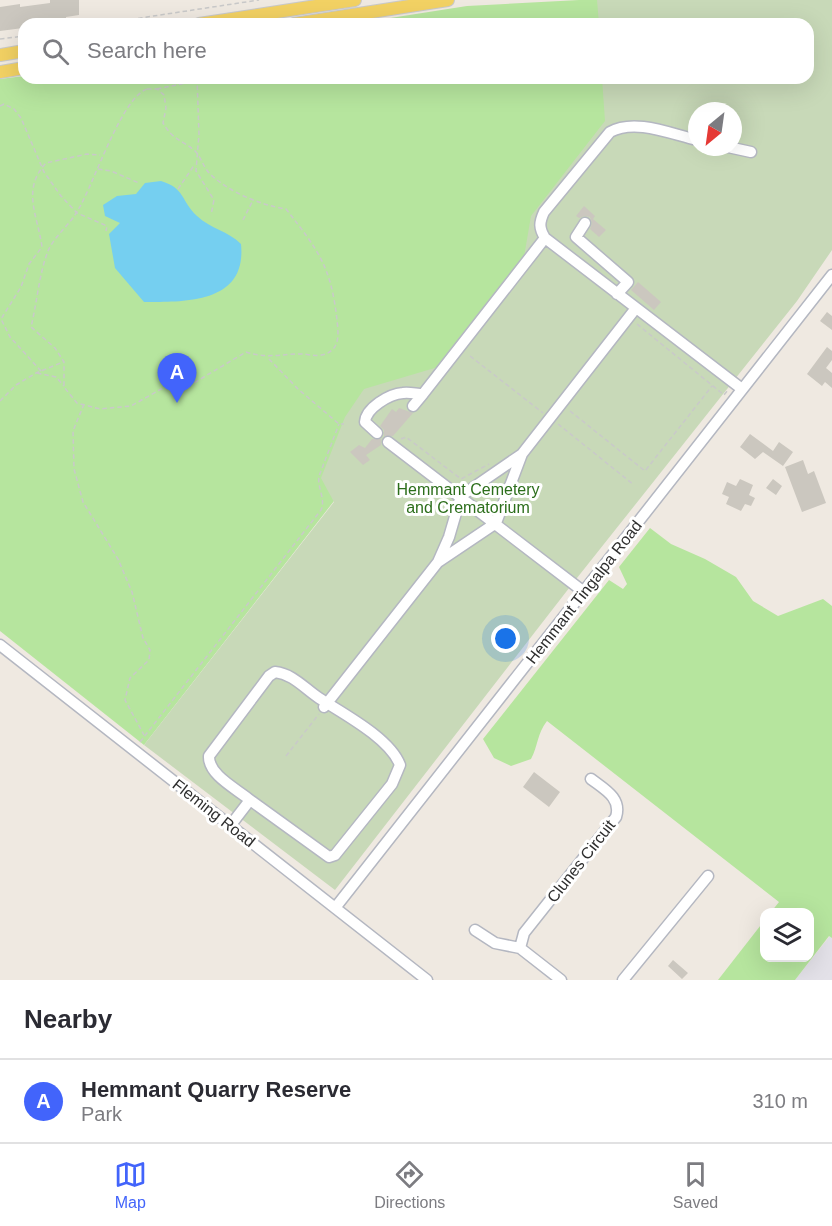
<!DOCTYPE html>
<html lang="en">
<head>
<meta charset="utf-8">
<style>
  :root { --surface:#fff; --page:#f2f2f3; --text:#2b2b33; --muted:#7c7c81; --line:#e1e1e2; --accent:#4264fb }
  body { margin:0; font-family:Arial,sans-serif; background:var(--page); color:var(--text) }
  .controls { position:absolute; right:18px; bottom:18px; display:grid; overflow:hidden; border-radius:12px; box-shadow:0 6px 24px #0002 }
  .controls button { width:54px; height:54px; display:grid; place-items:center; padding:0; border:0; border-bottom:2px solid var(--line); background:var(--surface); color:var(--text); font:30px sans-serif }
  .compass { position:absolute; left:688px; top:102px; width:54px; height:54px; border-radius:50%; background:var(--surface); box-shadow:0 6px 24px #0002; rotate:209deg }
  .you { position:absolute; left:506px; top:639px; width:21px; height:21px; margin:-15px; border:4px solid #fff; border-radius:50%; background:#1a73e8; box-shadow:0 0 0 9px #1a73e833 }
  .badge { display:grid; place-items:center; width:39px; height:39px; border-radius:50%; background:var(--accent); color:#fff; font-size:20px; font-weight:700 }
  .pin { position:absolute; translate:-50% -50px; filter:drop-shadow(0 2px 3px #0008) }
  .pin::after { content:''; position:absolute; top:32px; width:21px; height:18px; background:inherit; clip-path:polygon(0 0,100% 0,50% 100%) }
  .list { margin:0; padding:0; list-style:none }
  h2 { display:flex; justify-content:space-between; align-items:center; height:78px; margin:0; padding:0 24px; font-size:26px }
  h2 small { font-size:20px; font-weight:400; color:var(--muted) }
  .list li { display:grid; grid-template-columns:39px 1fr auto; gap:18px; align-items:center; box-sizing:border-box; height:84px; padding:0 24px; border-top:2px solid var(--line) }
  .list b { display:block; font-size:22px; white-space:nowrap }
  .list p { margin:0; font-size:20px; white-space:nowrap; color:var(--muted) }
  .list em { font-size:20px; font-style:normal; color:var(--muted) }
  .icon { flex:none; width:33px; height:33px; fill:none; stroke:currentColor; stroke-width:2; stroke-linecap:round; stroke-linejoin:round }
  .map { position:relative; flex:none; width:832px; height:980px; overflow:hidden }
  .search { position:absolute; background:var(--surface); box-shadow:0 6px 24px #0002; left:18px; right:18px; top:18px; height:66px; display:flex; align-items:center; gap:15px; box-sizing:border-box; padding:0 21px; border-radius:18px; color:var(--muted); font-size:22px }
  .sheet { height:162px; background:var(--surface) }
  nav { display:flex; justify-content:space-around; align-items:center; box-sizing:border-box; height:84px; border-top:2px solid var(--line); background:var(--surface); font-size:16px; color:var(--muted) }
  nav a { display:grid; justify-items:center; gap:3px }
  nav .on { color:var(--accent) }
  .map>svg:first-child { display:block }
  .industrial { fill:#e3e1e8 }
  .green { fill:#b6e59e }
  .cemetery { fill:#c8d9b8; fill-rule:evenodd }
  .water { fill:#75cff0 }
  .building { fill:#cbc7bf }
  .lines { fill:none; stroke-linecap:round; stroke-linejoin:round }
  .minor-casing { stroke:#b4b7c1; stroke-width:13 }
  .major-casing { stroke:#c9c9c9; stroke-width:14 }
  .path { stroke:#c9c9c9; stroke-width:1.5; stroke-dasharray:4.5 3; stroke-linecap:butt }
  .minor { stroke:#fff; stroke-width:10 }
  .major { stroke:#f2d163; stroke-width:12 }
  .labels { text-anchor:middle; dominant-baseline:central; stroke-width:6; stroke-linejoin:round; paint-order:stroke }
  .park-label { font-size:16px; fill:#2c6e1b; stroke:#fff }
  .street-label { font-size:16px; fill:#2e2e2e; stroke:#fff }
</style>
</head>
<body>
<div class="map">
<svg width="832" height="980" viewBox="0 0 832 980">
  <rect width="100%" height="100%" fill="#efe9e1"/>
  <path class="industrial" d="M830,936L832,938V980H795Z"/>
  <path class="green" d="M579,0H832L808,78V24H352L467,6Z
    M24,76V78H675L524,257L144,745L0,631V79Z
    M650,528L671,544L705,559L736,577L753,601L778,616L823,599L832,606V938L829,936L795,980H718L764,921V958H810V912H771L779,902L547,721C537,734 538,746 531,759L511,766L494,758L483,739L609,580L623,589L627,584L619,567Z"/>
  <path class="cemetery" d="M597,0H832V250L797,301L573,583L335,890L144,745L334,502L321,478L345,417L364,389L438,367L524,257L531,216L605,121L602,78H808V24H599ZM697,111H733V147H697Z"/>
  <path class="water" d="M161,181C185,188 181,201 197,216C211,229 228,231 241,244C247,303 187,302 144,302L115,268L109,234L120,223L105,216L103,205L117,196L136,194L145,183Z"/>
  <path class="building" d="M50,0H79V15L66,17V23L23,24V28L0,31V7L20,4V7L50,3Z
    M584,206L595,216L593,219L606,230L599,237L590,229L592,223L590,217L585,216L579,218L576,216Z
    M638,282L661,302L654,310L631,290Z
    M827,312L832,316V330L820,321Z
    M827,347L832,351V360L826,368L832,373V388L825,382L822,386L807,374Z
    M399,408L413,413L393,436H384V430L380,426L392,409L396,412Z
    M750,434L773,451L779,442L793,452L783,466L763,452L755,459L740,447Z
    M372,439H381V445L366,455L370,460L363,465L350,452L359,445L365,448Z
    M803,460L808,474L814,471L826,503L802,512L785,467Z
    M740,479L753,485L749,495L755,498L751,506L745,504L741,511L726,504L729,497L722,494L727,482L736,486Z
    M773,479L782,486L776,495L766,488Z
    M534,772L560,792L549,807L523,787Z
    M673,960L688,973L682,979L668,966Z"/>
  <g class="lines">
    <g class="minor-casing">
      <path id="minor" d="M697,140C671,134 635,118 610,132L544,212C539,223 539,228 545,238L742,389
        M728,147L751,152
        M585,223L576,237L628,282L617,294
        M423,394L545,238
        M377,433L365,422C366,408 389,394 403,393C409,392 417,394 423,394L413,406
        M388,442L584,592
        M522,454L636,308
        M0,645L427,980
        M324,707L438,562L496,523L522,454L461,496L449,537L438,562
        M230,826L250,800L329,857L335,855L392,784L400,765C390,738 342,713 319,698C304,688 293,674 275,672L269,676L209,756C208,775 237,789 250,800
        M335,908L832,275
        M475,930L495,943L520,948L561,980
        M520,948L524,933L616,817C622,798 604,789 591,779
        M623,980L708,876"/>
    </g>
    <g class="major-casing">
      <path id="major" d="M199,24L355,0
        M294,24L448,0
        M0,55L24,51
        M0,72L24,68"/>
    </g>
    <path class="path" d="M101,24L259,0
      M0,39L24,36
      M197,78L199,134L196,171L214,200L211,215
      M147,89H157L164,95L166,108L163,123C173,140 180,139 194,150C201,156 203,167 210,174C229,192 260,205 286,209C318,250 331,266 337,320C338,330 340,343 332,350C321,360 309,353 296,354C278,355 264,358 246,352L192,384L163,388L131,406L100,409L77,403L64,387V362L55,348L31,327C37,303 39,274 48,251C55,235 70,225 78,210C94,184 121,98 147,89Z
      M157,89L196,81
      M0,106L4,104L14,109L21,118L44,172L61,196L77,213L107,226L106,231
      M98,169L111,171L139,183
      M178,189L195,164
      M243,220L253,200
      M637,324L724,395L728,390
      M470,356L543,413
      M269,359L298,389L339,424H344
      M41,371L10,337L1,319L21,287L29,264L42,247C38,216 21,190 46,163L87,154L100,155
      M37,373L56,377L64,386
      M0,401L16,385L36,373L63,362
      M84,404L73,431L74,469L83,502L118,559L132,592L143,638L150,650L149,660L130,678L125,700L144,735
      M570,411L645,471L712,386
      M558,424L634,485
      M401,439L406,437L461,479L489,464
      M515,511L522,482
      M140,742L321,510C326,499 317,488 319,476L339,424
      M286,756L319,714"/>
    <use href="#minor" class="minor"/>
    <use href="#major" class="major"/>
  </g>
  <g class="labels">
    <g class="park-label">
      <text x="468" y="489">Hemmant Cemetery<tspan x="468" dy="18">and Crematorium</tspan></text>
    </g>
    <g class="street-label">
      <text transform="translate(584 592) rotate(-52)">Hemmant Tingalpa Road</text>
      <text transform="translate(214 813) rotate(38)">Fleming Road</text>
      <text transform="translate(581 861) rotate(-52)">Clunes Circuit</text>
    </g>
  </g>
</svg>
<div class="controls">
<button><svg class="icon" aria-label="layers" viewBox="0 0 24 24"><path d="M12 4l9 5-9 5-9-5zM3 14l9 5 9-5"/></svg></button>
</div>
<svg class="compass" viewBox="-18 -18 36 36"><path d="M0-13l5 13h-10z" fill="#e53935"/><path d="M0 13l5-13h-10z" fill="#7c7c81"/></svg>
<div class="you"></div>
<div class="pin badge" style="left:177px;top:403px">A</div>
<div class="search"><svg class="icon" aria-label="search" viewBox="0 0 24 24"><circle cx="10" cy="10" r="6"/><path d="M15 15l6 6"/></svg>Search here</div>
</div>
<section class="sheet">
<h2>Nearby<small></small></h2>
<ul class="list">
<li><span class="badge">A</span><div><b>Hemmant Quarry Reserve</b><p>Park</p></div><em>310 m</em></li>
</ul>
</section>
<nav>
<a class="on"><svg class="icon" aria-label="map" viewBox="0 0 24 24"><path d="M3 6l6-2 6 2 6-2v14l-6 2-6-2-6 2zM9 4v14M15 6v14"/></svg>Map</a>
<a><svg class="icon" aria-label="directions" viewBox="0 0 24 24"><path d="M12 3l9 9-9 9-9-9zM9 14v-3h6M13 9l2 2-2 2"/></svg>Directions</a>
<a><svg class="icon" aria-label="saved" viewBox="0 0 24 24"><path d="M7 4h10v16l-5-4-5 4z"/></svg>Saved</a>
</nav>
</body>
</html>
